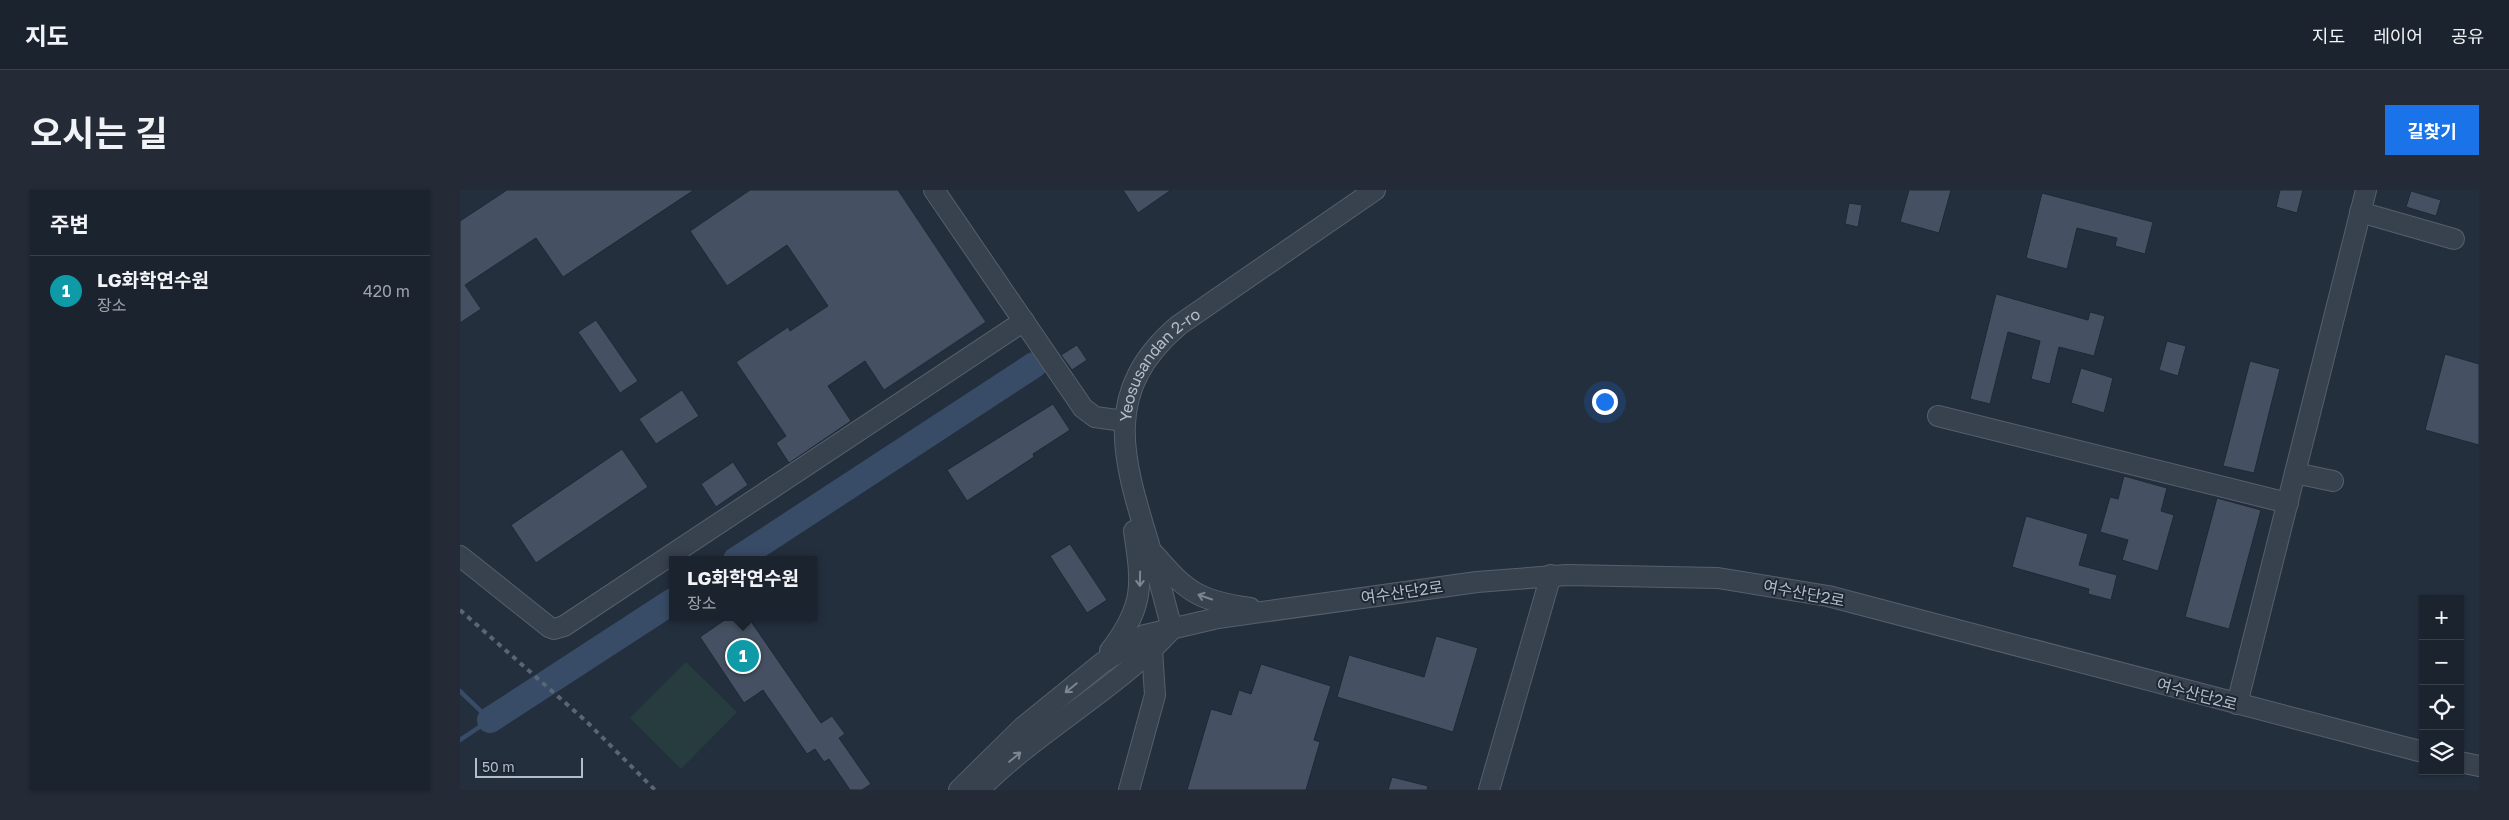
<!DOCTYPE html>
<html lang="ko">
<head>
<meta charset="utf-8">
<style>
  :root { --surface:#1b232e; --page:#242b36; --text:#f1f3f6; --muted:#a0a4aa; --line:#39404a; --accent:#1a73e8 }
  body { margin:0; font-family:"Golos Text","Noto Sans KR",sans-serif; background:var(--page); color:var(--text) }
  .controls { position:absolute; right:15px; bottom:15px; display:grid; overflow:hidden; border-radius:0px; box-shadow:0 1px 4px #0004 }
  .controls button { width:45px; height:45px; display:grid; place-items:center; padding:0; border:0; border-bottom:1px solid var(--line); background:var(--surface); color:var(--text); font:25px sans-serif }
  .scale { position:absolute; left:15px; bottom:12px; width:108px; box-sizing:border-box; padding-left:5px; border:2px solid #b4bcc9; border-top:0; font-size:14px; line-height:18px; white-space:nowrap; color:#b4bcc9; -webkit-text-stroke:4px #1d2633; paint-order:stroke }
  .you { position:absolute; left:1144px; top:211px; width:18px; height:18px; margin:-12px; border:4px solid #fff; border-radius:50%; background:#1a73e8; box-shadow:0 0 0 8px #1a73e833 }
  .badge { display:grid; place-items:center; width:32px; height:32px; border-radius:50%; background:var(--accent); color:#fff; font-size:16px; font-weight:700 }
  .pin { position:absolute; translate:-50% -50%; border:2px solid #fff; box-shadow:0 1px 5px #0006 }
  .popup { position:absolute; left:209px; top:366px; width:148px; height:65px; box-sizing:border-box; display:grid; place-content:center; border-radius:0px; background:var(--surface); filter:drop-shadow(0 1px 4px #0005); font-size:16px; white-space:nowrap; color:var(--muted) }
  .popup b { font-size:19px; color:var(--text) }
  .popup::after { content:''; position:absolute; left:50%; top:100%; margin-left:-10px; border:10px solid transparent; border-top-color:var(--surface) }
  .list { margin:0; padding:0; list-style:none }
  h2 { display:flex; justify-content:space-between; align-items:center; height:65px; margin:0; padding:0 20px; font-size:21px }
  h2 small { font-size:16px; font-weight:400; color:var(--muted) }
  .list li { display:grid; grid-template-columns:32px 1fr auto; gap:15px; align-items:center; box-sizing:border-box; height:70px; padding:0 20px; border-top:1px solid var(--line) }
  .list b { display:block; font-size:19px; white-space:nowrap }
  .list p { margin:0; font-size:16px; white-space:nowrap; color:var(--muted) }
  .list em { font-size:16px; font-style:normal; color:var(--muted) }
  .icon { flex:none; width:28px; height:28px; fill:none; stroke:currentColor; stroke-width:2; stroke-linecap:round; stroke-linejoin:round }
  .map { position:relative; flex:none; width:2019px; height:600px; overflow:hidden; border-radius:0px }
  header { display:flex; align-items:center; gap:30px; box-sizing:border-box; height:70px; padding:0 25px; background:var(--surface); border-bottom:1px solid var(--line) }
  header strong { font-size:24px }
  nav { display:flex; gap:28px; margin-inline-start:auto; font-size:18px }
  .intro { display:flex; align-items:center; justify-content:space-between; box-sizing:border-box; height:120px; padding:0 30px }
  h1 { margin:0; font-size:35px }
  .button { padding:12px 22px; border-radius:0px; background:var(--accent); color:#fff; font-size:18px; font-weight:700 }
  main { display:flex; gap:30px; padding:0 30px }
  aside { flex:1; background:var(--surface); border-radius:0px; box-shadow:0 1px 4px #0004 }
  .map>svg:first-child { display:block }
  .green { fill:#263c3f }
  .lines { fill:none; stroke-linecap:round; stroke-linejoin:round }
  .stream { stroke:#394c67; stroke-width:4.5 }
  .river { stroke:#394c67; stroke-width:26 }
  .building { fill:#455162; stroke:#1f2835 }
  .minor-casing { stroke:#565f6c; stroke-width:22 }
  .minor { stroke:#38414e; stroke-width:20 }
  .rail { stroke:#5a6575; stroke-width:4; stroke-dasharray:5 5; stroke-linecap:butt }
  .oneway { stroke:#7c8592 }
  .labels { text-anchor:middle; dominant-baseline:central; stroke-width:4; stroke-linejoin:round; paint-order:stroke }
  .street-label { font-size:16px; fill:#b4bcc9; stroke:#1d2633 }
</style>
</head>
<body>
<header>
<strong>지도</strong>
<nav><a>지도</a><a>레이어</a><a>공유</a></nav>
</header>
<div class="intro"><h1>오시는 길</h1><a class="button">길찾기</a></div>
<main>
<aside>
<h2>주변<small></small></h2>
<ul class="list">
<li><span class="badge" style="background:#0f9aa8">1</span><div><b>LG화학연수원</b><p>장소</p></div><em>420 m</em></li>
</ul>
</aside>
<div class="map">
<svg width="2019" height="600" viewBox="0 0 2019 600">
  <rect width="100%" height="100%" fill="#242f3e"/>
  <path class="green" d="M226,472L277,522L221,579L170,528Z"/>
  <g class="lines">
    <path class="stream" d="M0,501L30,530L0,550"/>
    <path class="river" d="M276,370L574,175
      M30,530L213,411"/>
  </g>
  <path class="building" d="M47,0H234L103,87L76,48L5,95L21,119L0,133V31Z
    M290,0H438L526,132L424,200L405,171L368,196L391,231L329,273L316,253L326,246L276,172L328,137L330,141L368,116L327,55L267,96L230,41Z
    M663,0H711L678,23Z
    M1449,0H1491L1479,43L1440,32Z
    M1820,0H1843L1837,23L1816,17Z
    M1951,1L1981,10L1976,26L1946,17Z
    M1582,3L1693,32L1685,64L1655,56L1657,48L1617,38L1607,79L1566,68Z
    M1389,13L1402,15L1398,37L1385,34Z
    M1536,104L1628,130L1630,122L1645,126L1634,166L1599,157L1590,194L1571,189L1580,151L1548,142L1530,214L1510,209Z
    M136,130L178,191L160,203L118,142Z
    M1707,151L1726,156L1718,186L1699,180Z
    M617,155L627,170L612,180L601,165Z
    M1985,164L2019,174V255L1965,240Z
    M1790,171L1820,179L1794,283L1763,276Z
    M1621,178L1653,188L1644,223L1611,213Z
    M222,200L239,226L196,254L179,229Z
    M593,214L610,240L573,264L574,267L507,311L487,280Z
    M162,259L188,297L76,373L51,335Z
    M273,272L288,295L256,317L241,294Z
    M1664,286L1707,298L1701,321L1714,325L1698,381L1662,370L1668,350L1640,342L1650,307L1658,309Z
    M1757,308L1801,320L1769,439L1725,427Z
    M1566,326L1628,344L1619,375L1657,385L1651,410L1628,404L1629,399L1552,377Z
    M610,354L647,410L627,423L590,366Z
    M269,427H288L361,533L372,526L385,544L379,548L411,594L402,600H390L369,569L364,572L355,559L347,564L303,500L284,513L240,447Z
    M976,446L1018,458L993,542L877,507L889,465L964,487Z
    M801,474L871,496L854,550L860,552L846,600H727L751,519L771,525L779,500L791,504Z
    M932,587L968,596L967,600H928Z"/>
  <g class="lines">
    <g class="minor-casing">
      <g id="minor">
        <path d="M474,0L623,218L635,227L664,231"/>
        <path d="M1900,22L1994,49"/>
        <path d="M1478,226L1828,313"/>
        <path d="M1835,283L1873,291"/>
        <path d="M695,365C727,402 739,411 790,418"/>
        <path d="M0,366L89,437L94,439L104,436L564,131"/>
        <path id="s1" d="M712,439C704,410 697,380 688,351C662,266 642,200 719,135L915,0"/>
        <path d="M650,461C685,415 682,395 674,341"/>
        <path d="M1777,514L1906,0"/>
        <path d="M2000,572L2019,576"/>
        <path d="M499,600L563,537L642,473L685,445L758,428L1017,392L1107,385L1258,388L1368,406L1963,562"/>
        <path d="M519,600C578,540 655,501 712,439"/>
        <path d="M669,600L695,505L692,460"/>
        <path d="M1029,600L1091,385"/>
      </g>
    </g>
    <use href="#minor" class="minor"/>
    <path class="rail" d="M0,420L127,532L195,600"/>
  </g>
  <defs><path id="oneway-shaft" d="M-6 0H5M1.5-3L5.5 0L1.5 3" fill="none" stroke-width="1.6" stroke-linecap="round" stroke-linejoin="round" transform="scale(1.25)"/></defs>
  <g class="oneway">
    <use href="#oneway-shaft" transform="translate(680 389) rotate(91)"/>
    <use href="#oneway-shaft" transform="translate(745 407) rotate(-161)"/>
    <use href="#oneway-shaft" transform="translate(611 498) rotate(141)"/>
    <use href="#oneway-shaft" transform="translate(555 567) rotate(-40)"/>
  </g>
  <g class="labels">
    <g class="street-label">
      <text stroke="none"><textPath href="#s1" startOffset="282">Yeosusandan 2-ro</textPath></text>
      <text transform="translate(942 402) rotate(-8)">여수산단2로</text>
      <text transform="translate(1344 403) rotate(11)">여수산단2로</text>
      <text transform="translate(1737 504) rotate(15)">여수산단2로</text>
    </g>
  </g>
</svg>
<div class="controls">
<button>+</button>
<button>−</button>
<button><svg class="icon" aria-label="locate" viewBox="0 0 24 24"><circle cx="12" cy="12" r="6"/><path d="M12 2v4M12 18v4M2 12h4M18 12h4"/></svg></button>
<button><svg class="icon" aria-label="layers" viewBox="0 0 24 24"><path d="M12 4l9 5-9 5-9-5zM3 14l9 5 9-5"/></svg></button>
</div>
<div class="scale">50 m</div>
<div class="you"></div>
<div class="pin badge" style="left:283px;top:466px;background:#0f9aa8">1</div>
<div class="popup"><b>LG화학연수원</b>장소</div>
</div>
</main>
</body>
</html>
